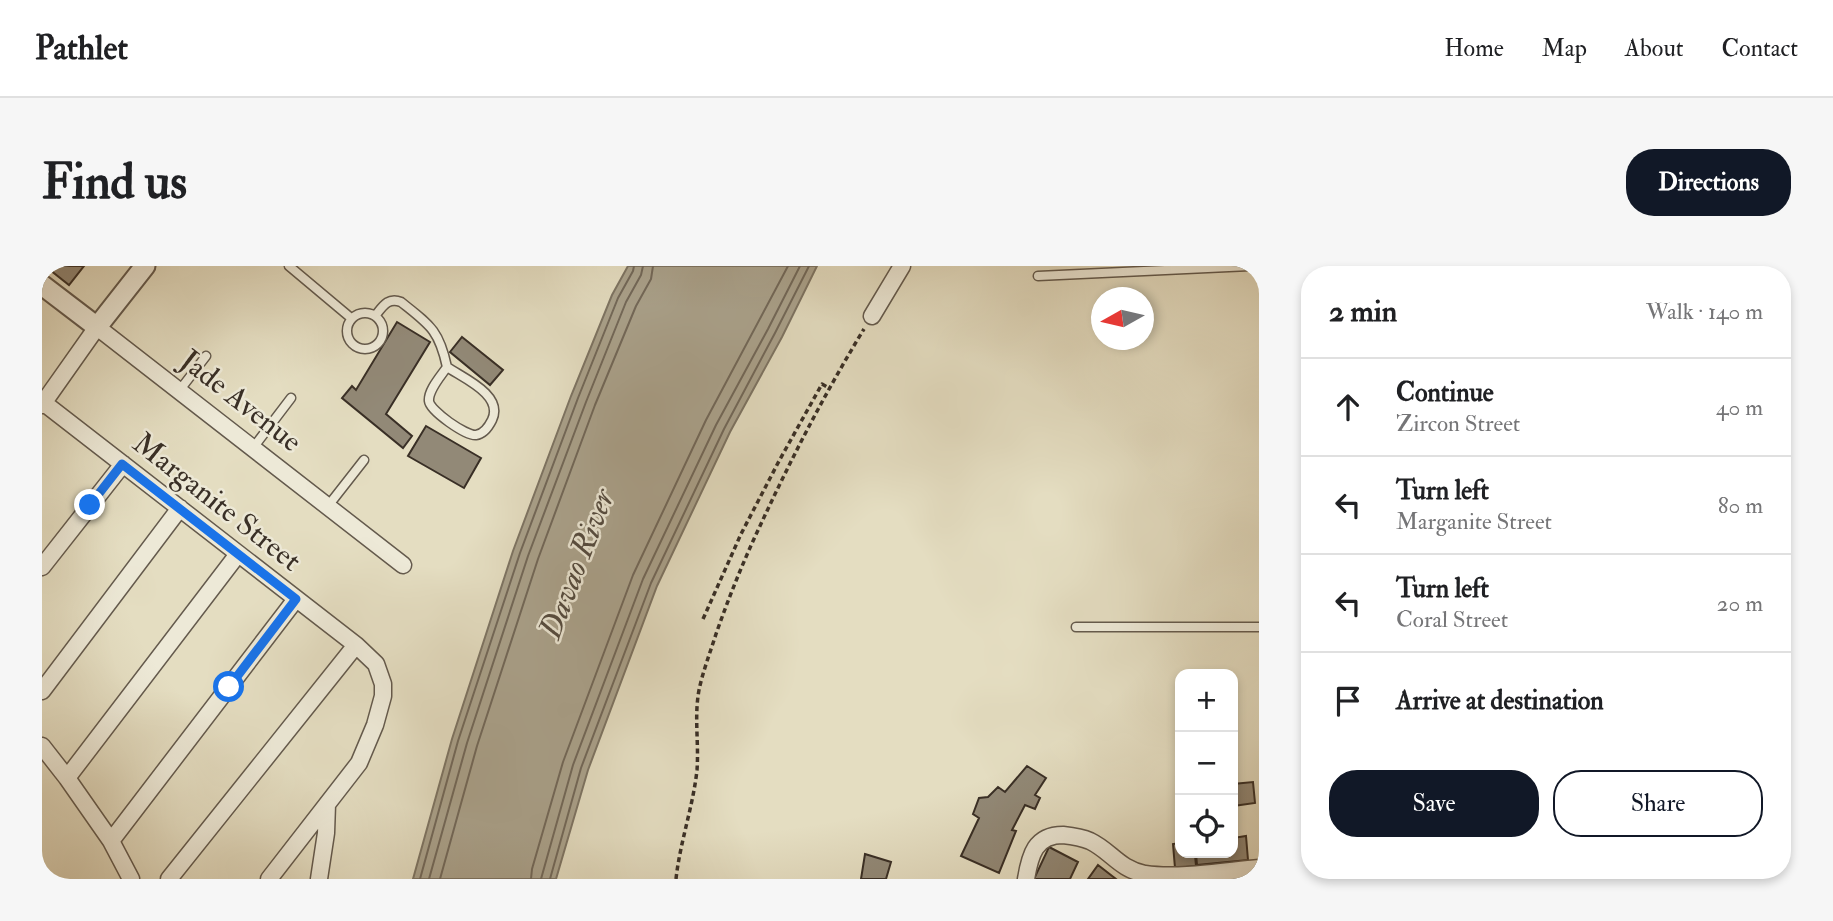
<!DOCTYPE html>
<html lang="en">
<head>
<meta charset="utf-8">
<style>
  :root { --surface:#fff; --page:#f6f6f6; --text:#202124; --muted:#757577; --line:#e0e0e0; --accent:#111827 }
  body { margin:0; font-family:"IM FELL Double Pica",serif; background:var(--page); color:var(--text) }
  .controls { position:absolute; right:21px; bottom:21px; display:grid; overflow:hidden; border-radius:14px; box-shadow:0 4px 10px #0003 }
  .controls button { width:63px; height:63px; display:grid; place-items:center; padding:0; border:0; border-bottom:2px solid var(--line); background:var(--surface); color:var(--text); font:35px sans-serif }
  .compass { position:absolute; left:1049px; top:21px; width:63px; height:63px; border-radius:50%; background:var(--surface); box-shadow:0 4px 10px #0003; rotate:262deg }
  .stop { position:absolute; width:21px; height:21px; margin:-16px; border:5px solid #1a73e8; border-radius:50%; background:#fff }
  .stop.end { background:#1a73e8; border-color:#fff; box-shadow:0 2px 7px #0008 }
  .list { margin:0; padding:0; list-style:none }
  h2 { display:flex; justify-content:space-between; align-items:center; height:91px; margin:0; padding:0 28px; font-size:30px }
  h2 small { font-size:23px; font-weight:400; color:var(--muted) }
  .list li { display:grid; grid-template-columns:46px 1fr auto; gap:21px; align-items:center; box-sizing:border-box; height:98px; padding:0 28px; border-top:2px solid var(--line) }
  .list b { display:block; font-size:26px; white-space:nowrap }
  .list p { margin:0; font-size:23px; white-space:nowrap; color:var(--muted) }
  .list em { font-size:23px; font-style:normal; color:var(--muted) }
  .actions { display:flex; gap:14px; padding:21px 28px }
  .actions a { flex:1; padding:16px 0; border:2px solid var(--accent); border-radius:28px; text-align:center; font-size:24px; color:var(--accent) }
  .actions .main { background:var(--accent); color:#fff }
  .icon { flex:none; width:38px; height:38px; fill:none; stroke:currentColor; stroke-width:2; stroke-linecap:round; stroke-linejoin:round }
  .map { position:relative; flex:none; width:1217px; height:613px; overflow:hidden; border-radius:28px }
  header { display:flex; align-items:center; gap:42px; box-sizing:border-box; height:98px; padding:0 35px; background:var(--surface); border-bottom:2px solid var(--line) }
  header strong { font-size:33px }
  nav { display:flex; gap:38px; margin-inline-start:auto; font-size:24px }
  .intro { display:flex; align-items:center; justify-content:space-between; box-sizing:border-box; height:168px; padding:0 42px }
  h1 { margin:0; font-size:49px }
  .button { padding:18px 32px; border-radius:28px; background:var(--accent); color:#fff; font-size:24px; font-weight:700 }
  main { display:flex; gap:42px; padding:0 42px }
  aside { flex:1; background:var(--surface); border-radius:28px; box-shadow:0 4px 10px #0003 }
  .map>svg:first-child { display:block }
  .water { fill:#aaa28c; stroke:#7d7463; stroke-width:2 }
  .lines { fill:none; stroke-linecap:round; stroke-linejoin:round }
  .shore { stroke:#726859; stroke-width:2 }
  .building { fill:#928977; stroke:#392f26; stroke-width:2 }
  .service-casing { stroke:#645a4d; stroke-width:11 }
  .minor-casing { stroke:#645a4d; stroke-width:19 }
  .tertiary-casing { stroke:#645a4d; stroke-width:23 }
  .path { stroke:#392f26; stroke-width:3.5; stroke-dasharray:5 3.5; stroke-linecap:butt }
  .service { stroke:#ede9d7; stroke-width:8 }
  .minor { stroke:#ede9d7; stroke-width:16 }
  .tertiary { stroke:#ede9d7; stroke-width:19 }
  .route { stroke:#1a73e8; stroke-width:9 }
  .labels { text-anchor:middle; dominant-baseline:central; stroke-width:5; stroke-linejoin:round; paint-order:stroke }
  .street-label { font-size:30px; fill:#392f26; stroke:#ede9d7 }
  .water-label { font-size:32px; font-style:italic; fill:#554c40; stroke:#ede9d7 }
</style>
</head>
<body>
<header>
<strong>Pathlet</strong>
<nav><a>Home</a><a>Map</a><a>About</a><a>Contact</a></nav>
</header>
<div class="intro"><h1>Find us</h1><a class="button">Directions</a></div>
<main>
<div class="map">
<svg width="1217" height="613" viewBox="0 0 1217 613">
  <rect width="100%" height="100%" fill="#e4ddc1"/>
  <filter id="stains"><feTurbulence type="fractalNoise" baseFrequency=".00286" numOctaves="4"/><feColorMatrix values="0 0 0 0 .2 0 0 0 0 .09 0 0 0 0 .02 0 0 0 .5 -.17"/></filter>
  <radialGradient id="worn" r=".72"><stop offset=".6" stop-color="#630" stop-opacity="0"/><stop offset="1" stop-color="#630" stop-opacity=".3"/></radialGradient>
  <path class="water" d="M586,0H775L740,71L688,166L615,320L546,504L514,613H371L410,473L471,285L529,130L570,29Z"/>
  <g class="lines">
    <path class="shore" d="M378,613L416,475L478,287L536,132L576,32L591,5L592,0
      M387,613L425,477L486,290L544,136L584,36L599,9L601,0
      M398,613L435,480L496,293L553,139L594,40L609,13L611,0
      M489,613L490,603L521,496L591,309L664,154L746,0
      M499,613L531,499L601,313L674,159L726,63L758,0
      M508,613L539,502L609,317L682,163L733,67L767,0"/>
  </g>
  <path class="building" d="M3,0H42L27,19Z
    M355,56L388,76L344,148L370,170L361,182L300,132L310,120L314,124Z
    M420,71L461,104L448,119L408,86Z
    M384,160L439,192L422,222L366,190Z
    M985,500L1004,512L993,529L998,532L993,543L983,539L970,564L974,565L957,607L919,590L937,552L931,548L937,532L946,531L956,521L963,526Z
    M1211,516L1213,537L1191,540V518Z
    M1204,570L1206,594L1155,599L1154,587H1191V572Z
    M1138,577V587H1143L1144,590L1153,589L1154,600L1133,602L1131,578Z
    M1007,581L1036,596L1028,613H992Z
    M823,588L849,596L844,613H819Z
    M1056,599L1074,613H1046Z"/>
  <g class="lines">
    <g class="service-casing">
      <path id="service" d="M247,0L309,52
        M996,10L1208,0
        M305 65a18 18 0 1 1 36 0a18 18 0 1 1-36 0Z
        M333,50C341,40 346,31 359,36C388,59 397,64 405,101C399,110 386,124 387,135C388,145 424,170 434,169C442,168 447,160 450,154C462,129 421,112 405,101
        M137,125L164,90
        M211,182L249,132
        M286,240L322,194
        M1034,361H1217"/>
    </g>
    <g class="minor-casing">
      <path id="minor" d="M830,50L860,0
        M2,137L314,379L334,398L341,418V430L333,459L317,497L227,613
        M0,139L55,61L361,299
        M0,301L81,198
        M0,425L138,242
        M0,480L25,512L69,575L89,613
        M25,512L196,288
        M69,575L254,333
        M127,613L314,379
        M277,613L284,567L285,538
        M984,613C988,589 993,569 1021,569C1030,570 1039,571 1048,575C1069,585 1077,603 1103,608C1136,613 1183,605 1217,602"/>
    </g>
    <g class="tertiary-casing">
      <path id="tertiary" d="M0,19L55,61L103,0"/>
    </g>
    <path class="path" d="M661,353L699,268L737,195L780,118L787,122
      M634,613C638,576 651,541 655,504C657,477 652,451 657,424C661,405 668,387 674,368C687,331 701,296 718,260C749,193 783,127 822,63"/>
    <use href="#service" class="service"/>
    <use href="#minor" class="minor"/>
    <use href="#tertiary" class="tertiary"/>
  </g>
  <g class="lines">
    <path class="route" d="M48,239L80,198L254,333L187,421"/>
  </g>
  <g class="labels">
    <g class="street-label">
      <text transform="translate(199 135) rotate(38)">Jade Avenue</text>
      <text transform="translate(175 236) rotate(38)">Marganite Street</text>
    </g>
    <g class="water-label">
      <text transform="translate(535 298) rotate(-69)">Davao River</text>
    </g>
  </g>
  <rect width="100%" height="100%" filter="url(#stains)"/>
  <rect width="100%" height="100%" fill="url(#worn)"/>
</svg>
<div class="controls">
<button>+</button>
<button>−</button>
<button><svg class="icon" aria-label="locate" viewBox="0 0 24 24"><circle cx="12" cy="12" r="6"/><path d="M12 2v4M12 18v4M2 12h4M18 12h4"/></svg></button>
</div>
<svg class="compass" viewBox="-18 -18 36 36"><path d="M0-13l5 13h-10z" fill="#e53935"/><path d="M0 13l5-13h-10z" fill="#757577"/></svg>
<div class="stop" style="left:187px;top:421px"></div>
<div class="stop end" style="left:48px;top:239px"></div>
</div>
<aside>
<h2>2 min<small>Walk · 140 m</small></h2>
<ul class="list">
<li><svg class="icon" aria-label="ahead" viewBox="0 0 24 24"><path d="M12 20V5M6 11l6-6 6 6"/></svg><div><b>Continue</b><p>Zircon Street</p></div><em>40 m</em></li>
<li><svg class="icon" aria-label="left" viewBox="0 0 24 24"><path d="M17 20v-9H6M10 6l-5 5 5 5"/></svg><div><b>Turn left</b><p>Marganite Street</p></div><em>80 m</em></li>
<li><svg class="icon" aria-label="left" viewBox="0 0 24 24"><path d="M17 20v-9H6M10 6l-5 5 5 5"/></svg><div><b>Turn left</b><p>Coral Street</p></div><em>20 m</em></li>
<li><svg class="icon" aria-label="arrive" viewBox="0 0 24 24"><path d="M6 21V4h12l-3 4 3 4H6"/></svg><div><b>Arrive at destination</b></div></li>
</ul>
<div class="actions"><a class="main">Save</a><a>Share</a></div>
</aside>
</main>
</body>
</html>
